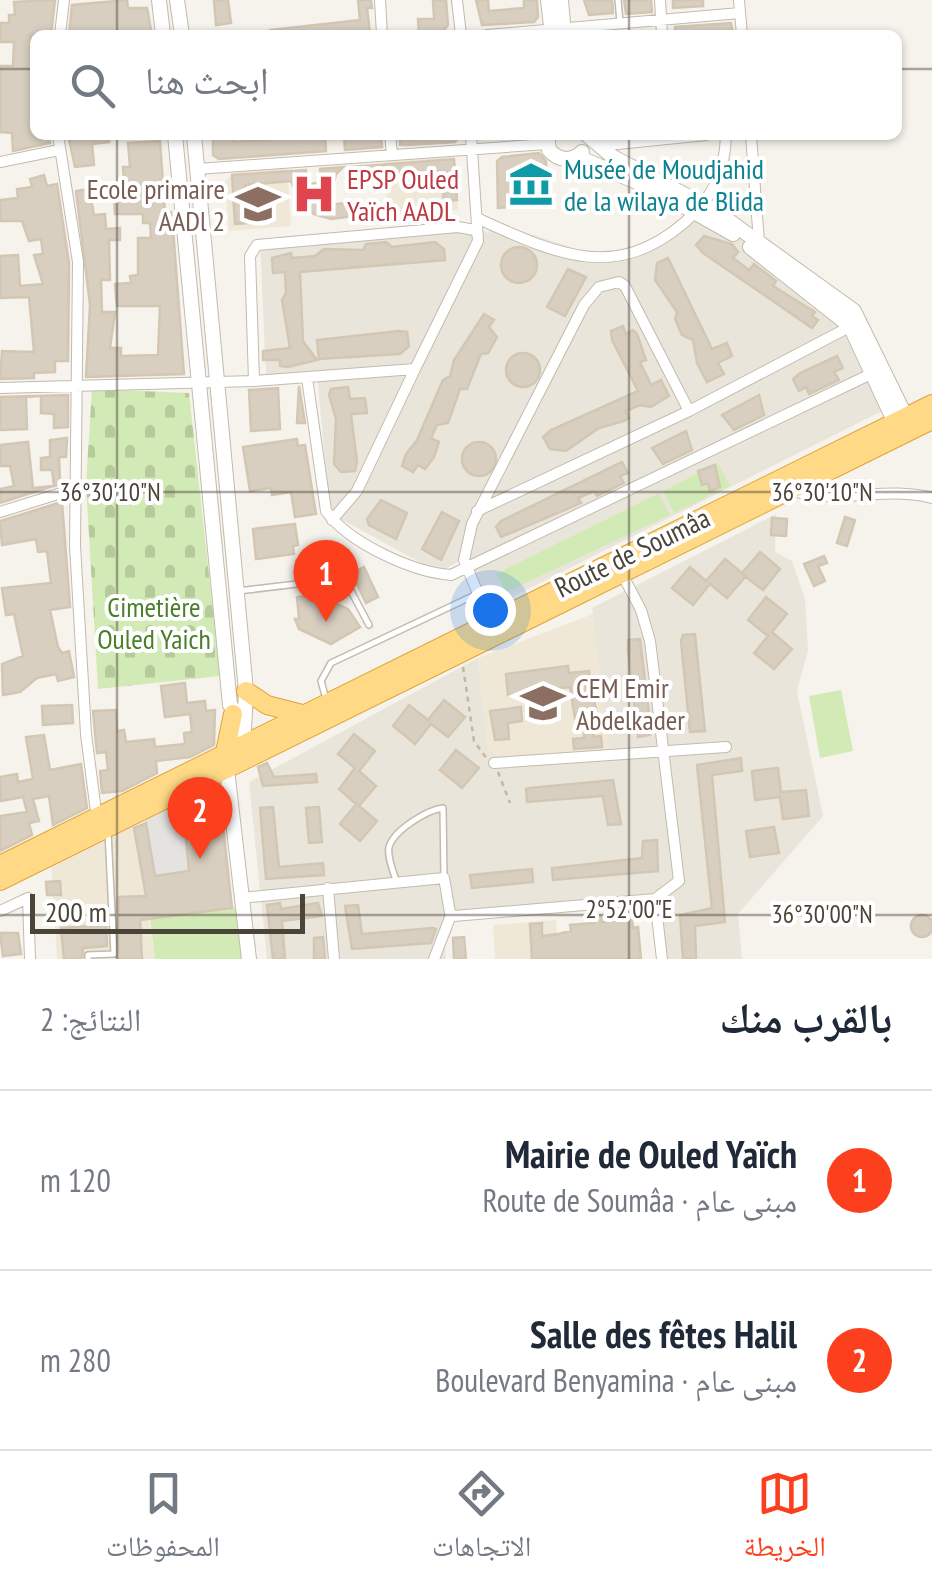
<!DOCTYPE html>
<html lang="ar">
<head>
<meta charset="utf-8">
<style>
  :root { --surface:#fff; --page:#f2f2f3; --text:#1f2937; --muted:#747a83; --line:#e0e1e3; --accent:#fc3f1d }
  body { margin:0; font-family:"PT Sans Narrow","Noto Naskh Arabic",sans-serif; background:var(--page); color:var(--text); direction:rtl }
  .scale { position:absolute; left:30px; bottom:25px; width:275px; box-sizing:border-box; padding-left:10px; border:5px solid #4b4439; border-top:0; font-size:28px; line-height:35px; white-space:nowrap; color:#4b4439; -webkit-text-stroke:8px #fff; paint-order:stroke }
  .you { position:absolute; left:490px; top:610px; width:35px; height:35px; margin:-25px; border:8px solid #fff; border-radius:50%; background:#1a73e8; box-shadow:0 0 0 15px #1a73e833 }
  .badge { display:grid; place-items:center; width:65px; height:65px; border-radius:50%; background:var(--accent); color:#fff; font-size:32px; font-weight:700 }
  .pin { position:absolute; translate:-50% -82px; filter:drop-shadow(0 2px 5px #0008) }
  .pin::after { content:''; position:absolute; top:52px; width:35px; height:30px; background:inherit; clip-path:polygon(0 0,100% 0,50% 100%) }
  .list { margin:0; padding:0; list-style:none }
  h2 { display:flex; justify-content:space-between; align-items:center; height:130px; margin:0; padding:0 40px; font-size:42px }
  h2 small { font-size:32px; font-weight:400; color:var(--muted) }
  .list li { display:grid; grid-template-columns:65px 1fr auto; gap:30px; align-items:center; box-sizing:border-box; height:180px; padding:0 40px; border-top:2px solid var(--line) }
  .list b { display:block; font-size:38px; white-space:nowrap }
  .list p { margin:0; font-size:32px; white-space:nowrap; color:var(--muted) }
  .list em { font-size:32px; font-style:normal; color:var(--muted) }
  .icon { flex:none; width:55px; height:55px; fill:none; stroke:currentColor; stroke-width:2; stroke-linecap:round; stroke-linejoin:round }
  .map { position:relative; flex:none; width:932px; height:959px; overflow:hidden; direction:ltr }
  .search { position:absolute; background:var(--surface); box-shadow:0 2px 8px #0004; left:30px; right:30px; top:30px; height:110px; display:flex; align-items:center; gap:25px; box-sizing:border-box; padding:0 35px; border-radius:15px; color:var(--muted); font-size:38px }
  .sheet { height:490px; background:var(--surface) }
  nav { display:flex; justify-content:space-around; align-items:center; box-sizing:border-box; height:140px; border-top:2px solid var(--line); background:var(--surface); font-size:28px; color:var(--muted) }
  nav a { display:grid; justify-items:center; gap:5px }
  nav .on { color:var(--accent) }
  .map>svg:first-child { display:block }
  .residential { fill:#eae5da }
  .education { fill:#efe8d6 }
  .cemetery { fill:url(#cemetery-stones) }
  .garden { fill:#d2eab5 }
  .parking { fill:#e5e3e0 }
  .building { fill:#d8cfc1; stroke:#d3c7b4; stroke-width:2.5 }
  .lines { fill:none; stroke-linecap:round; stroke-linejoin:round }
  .service-casing { stroke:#c2bbae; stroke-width:8 }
  .minor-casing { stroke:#c2bbae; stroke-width:12 }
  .tertiary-casing { stroke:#c2bbae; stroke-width:16 }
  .trunk-casing { stroke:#e0a43c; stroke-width:20 }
  .path { stroke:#c4b79f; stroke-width:2.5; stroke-dasharray:5 5; stroke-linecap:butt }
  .service { stroke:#fff; stroke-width:5 }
  .minor { stroke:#fff; stroke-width:10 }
  .tertiary { stroke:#fff; stroke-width:14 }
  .trunk { stroke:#ffd985; stroke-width:18 }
  .ticks { fill:none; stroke:#4b4439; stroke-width:2.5; stroke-opacity:0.45 }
  .labels { text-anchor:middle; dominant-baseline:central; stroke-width:8; stroke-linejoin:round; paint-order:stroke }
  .culture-label { font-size:28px; fill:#0d838f; stroke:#fff; text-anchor:start }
  .health-label { font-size:28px; fill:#be3a42; stroke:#fff; text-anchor:start }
  .education-label { font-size:28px; fill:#785e54; stroke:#fff; text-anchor:end }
  .street-label { font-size:28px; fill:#4b4439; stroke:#fff }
  .park-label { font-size:28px; fill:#4a7f2a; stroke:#fff }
  .ticks-label { font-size:25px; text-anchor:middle; fill:#4b4439; stroke:#fff; stroke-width:8; stroke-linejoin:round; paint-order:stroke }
</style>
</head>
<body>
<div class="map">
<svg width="932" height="959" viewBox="0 0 932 959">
  <defs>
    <pattern id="cemetery-stones" width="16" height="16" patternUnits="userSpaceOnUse" patternTransform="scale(2.5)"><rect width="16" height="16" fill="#d2eab5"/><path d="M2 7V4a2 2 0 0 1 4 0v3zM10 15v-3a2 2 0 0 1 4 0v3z" fill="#b6ca9c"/></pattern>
  </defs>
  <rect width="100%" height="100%" fill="#f6f3ec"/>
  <path class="residential" d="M702,209L851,317L892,406L486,610L474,584L469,556L445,569L423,564L330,513L317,374L266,378L260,240L477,227L488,233L493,222L586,252L637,253Z
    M776,514L775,552L792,561L805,599L808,650L797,691L823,816L738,914L742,959H664L653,895L457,912L447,906L443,928L446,959H267L249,782L478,658L487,747L593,614L592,608Z"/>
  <path class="education" d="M454,157L458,210L388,215L384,162Z
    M287,168L291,226L229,231L225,181L235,172Z
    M593,614L609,750L501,761L487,748L478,658Z
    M134,823L155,959H57L51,863Z
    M556,920L559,959H495L493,925Z"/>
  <path class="cemetery" d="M92,389L189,393L220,676L98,689L86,484Z"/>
  <path class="garden" d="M718,463L730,486L674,513L663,491Z
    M659,493L670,515L506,592L496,574Z
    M841,690L853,751L820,758L809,696Z
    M238,907L243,959H155L150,919Z"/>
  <path class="parking" d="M226,780L227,808L192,811L196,870L155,876L145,817Z"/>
  <path class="building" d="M55,0L51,35H30L35,54V135H49L50,143L13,151L12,133L0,132V66H13L14,42H0V23H9V15H15L14,2Z
    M127,0L128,8H147L152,35H69L72,5Z
    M214,0H228L231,23L216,25Z
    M358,0H371L372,8H367L370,33L270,35V30L360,20Z
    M433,0H446L448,25L442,33L419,34L418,19H434Z
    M476,0H488L489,11L524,8V0H537L538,17L534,22L482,25Z
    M584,0H612L613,13L589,15Z
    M624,0H651L652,12L626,14Z
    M673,0H703V6L673,8Z
    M731,23L733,35H676L675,27Z
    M68,135H110L109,142L92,144L94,165L75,167Z
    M213,135H234V142L325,135L326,151L219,159L213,155Z
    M352,135H381L382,147L345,150L344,136Z
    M400,135H460L455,142L409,145H400Z
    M160,141L165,212H171L173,229L184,374L86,377L90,305L76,191L97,188L98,198L91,199L94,215L105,214L106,229L120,228V240H109L110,280H101L102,312H115L110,348H121V356L158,355L160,306H117L116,297L115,284L131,283L130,276L138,275V238H151L150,223H143V214H115L114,198H125L123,167H130L128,143Z
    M539,153L546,161L547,205L498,208L497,161L502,157Z
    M454,159L457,200L444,201L441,171L353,175L352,167Z
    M343,167L336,174L329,205L361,201L362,215L331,219L314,214L301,205L291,181L245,185L248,223L235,224L232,175L306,170L307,184L321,183L320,169Z
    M44,175L47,186L57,184L69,263L68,361H55V372L34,373V378L0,379L2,351L34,352L29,297L0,298V256L18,255L20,286L43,284L34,255L43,254L41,239L29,241L22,221H0V200L18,198L17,189L32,187L30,179Z
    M704,236L732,244L738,252L733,258L749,270L754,264L776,281L773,286L815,312L812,316L818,320L812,328L703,253L696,245Z
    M386,242L392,247L435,242L444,249L445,260L300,272L303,341L317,360L288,367L280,366V360H263V351L290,348L282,300L286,293L285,272L273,273L272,258L291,253L292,258L315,256L324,249L363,250L366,244Z
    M501 265a18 18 0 1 1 36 0a18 18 0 1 1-36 0Z
    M668,258L712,349L727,343L732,356L718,363L724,374L707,382L697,363L693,340L682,335L675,319L677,312L655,280L657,263Z
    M568,269L586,277L565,316L547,307Z
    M484,314L494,320L489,327L497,337L488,353L481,354L467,389H460L448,423L437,425L431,438L439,442L434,457L425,469L418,465L413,472L402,466L406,454L417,440L443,380L450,376L454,360Z
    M623,326L626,334L633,330L637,334L646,360L640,362L651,385L661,380L669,396L651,407L640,405L626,411L629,418L624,421L599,428L566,451L550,449L543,437L551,430L638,391L612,340L611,331Z
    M398,331L407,332L409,346L400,354L319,359L317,340Z
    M506 370a17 17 0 1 1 34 0a17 17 0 1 1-34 0Z
    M837,356L843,368L834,372L839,380L809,394L806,387L799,391L793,379L800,373Z
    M299,386L305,423H297Z
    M348,387L350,399L365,398L367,413L351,414L357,462L355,471L341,472L334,464L336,419L329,395L331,389Z
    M278,388L280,429L251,431L249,390Z
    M68,395V427L54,428V414L41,413V396L26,397L27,429L0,430V397Z
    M759,395L764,415L734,430L722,415Z
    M686,431L692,450L663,464L652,448Z
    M67,438L66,457H59L60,480L67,482L54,486L52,470H41V458L50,457V440Z
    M297,439L298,446L305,445L316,514L295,517L291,492L272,495L271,488L250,491L243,447Z
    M28,442L33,488L53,486L0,503V489L14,486L10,466H0V445Z
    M462 459a17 17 0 1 1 34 0a17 17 0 1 1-34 0Z
    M622,462L628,473L620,476L624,483L597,496L594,491L578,498L581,503L501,537L496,527L501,521Z
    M715,465L720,487L710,491L708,483L702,485L698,471Z
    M381,500L407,513L396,539L369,525L367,519Z
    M62,502L70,607L50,610L58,647L62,653L69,651L74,677L58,681L56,674L37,678L20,692L3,695L2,664L23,656L14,614L6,615L2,588L51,583L47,551L38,552L36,539L2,545L0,521Z
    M442,512L459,521L441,560L422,549Z
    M845,517L855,520L847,546L837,543Z
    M772,518L787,519L786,536L771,535Z
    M295,524L298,545L293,546L294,554L256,559L253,529Z
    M760,552L780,569L763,590L742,574L745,577L727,598L710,584L693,605L672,588L690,567L706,581L725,559L742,573Z
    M824,556L827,563L818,566L825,581L814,586L804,564Z
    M317,560V573L296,574V561Z
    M364,567L378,597L366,603L352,573Z
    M316,595L348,609L360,627L331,644L299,629L295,619H299L297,597Z
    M766,597L787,614L772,632L792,649L774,669L754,653L768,636L748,620Z
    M695,634L705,731L690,732L681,641L683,635Z
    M640,639L651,731L650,735L638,737L628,650V640Z
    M568,666L569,673L589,671L597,716L593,737L601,736L602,747L574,749L573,739L584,738V718L575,719L570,687L508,695L506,674Z
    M185,683L187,703L205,701L206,711L215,710L214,745L190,757L156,761L157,773L122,791L102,793L100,771L108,770L106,752L97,753L93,711L116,710L117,731L124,730L126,742L154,739L155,747L185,744L184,733L192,732L190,714L165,717L161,686Z
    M444,700L465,717L448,737L431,724L415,744L393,726L409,705L428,720Z
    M72,705L73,723L43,725L42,706Z
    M521,707L522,721L508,723L509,739L495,740L490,711Z
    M354,734L375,751L359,771L376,786L359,806L377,821L360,841L340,824L356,804L339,789L355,768L338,754Z
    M44,735L50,770L81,764L87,808L53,825L49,796L33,799L39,821L29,823L32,835L0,851V816L27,812L23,797L1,801L0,777L17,774L18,782L33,779L26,737Z
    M456,750L479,768L462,788L440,770Z
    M741,758L742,771L712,775L725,922L695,926L696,959H683L680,915L712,908L697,765Z
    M267,763L274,777L316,774L317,782L263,786L258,767Z
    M778,768L781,792L806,790L809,816L783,819L780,797L755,800L752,771Z
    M613,780L621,824L608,825L603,796L527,802L526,789L530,788Z
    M273,807L279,867L323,863L324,875L266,879L260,808Z
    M319,807L322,842L309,843L306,808Z
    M221,809L232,908L140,920L142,959H118L119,897L146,896L134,828L146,823L155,876L189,871L186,839L194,838L192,810Z
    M774,827L779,853L750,857L746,831Z
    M657,840L658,871L553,880L552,868L642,858L643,841Z
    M532,869L533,882L472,888L470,875Z
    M60,881L61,895H47L46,882Z
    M280,903L281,909L318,903L322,916L282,921L285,959H273L267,905Z
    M358,905L362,934L433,928L436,929L431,943L352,949L345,906Z
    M911 926a11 11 0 1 1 22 0a11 11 0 1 1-22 0Z
    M601,916L602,922L632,920L633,928L638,927L641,959H532L530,924L542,923V936L558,934L571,931L570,925L594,923V917Z
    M106,925L107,946L83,948L82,959H64L61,928Z
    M0,933H18L21,954L3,956Z
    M323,937L325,959H314V938Z
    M464,937L466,959H454L453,938Z"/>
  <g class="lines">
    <g class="service-casing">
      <path id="service" d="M618,0L620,22
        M238,591L331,580L351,591L369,625
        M326,699L321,681L331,663L477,594
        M396,880C393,871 387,857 389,847C394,830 427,810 443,808L444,877
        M88,959V955L114,954L108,832"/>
    </g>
    <g class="minor-casing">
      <path id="minor" d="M380,0L382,35
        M457,0L461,35
        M660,0L662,35
        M739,0L742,35
        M60,35L64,0
        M487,35L740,13
        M58,135L78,262L75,545L86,734L97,819
        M390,135L392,154
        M751,135L759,242
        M598,146L706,135
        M0,162L59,150
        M198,169L547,144
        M479,219C554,253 615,283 685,222C713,197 725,172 726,135
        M307,378L326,511C349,543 412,572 451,575L873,373
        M254,381L250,256L257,245L458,227L475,230L478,236
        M0,388L254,381L415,369L478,241L471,135
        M790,490C836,506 885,485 932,498
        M477,511L689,411L855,324
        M0,512L74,489
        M332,520L357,491L415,369
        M490,622L464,560L472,524L584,305L599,287L619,282L625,286L689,411
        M494,763L726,747
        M328,888L334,959
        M241,898L444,878L450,913L454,916L655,899L679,881L650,641L641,610L620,570
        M655,899L662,959
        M0,911L28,898L30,959
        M434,959L451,915"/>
    </g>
    <g class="tertiary-casing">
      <path id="tertiary" d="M159,0L163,35
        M177,0L182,35
        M548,0L552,35
        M561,0L564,35
        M175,135L230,705L239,717
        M194,135L246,691L243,751
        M547,135L549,150C559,161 572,162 582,152
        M587,135L613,157L714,210L854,311L906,417
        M578,157L653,189L733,234
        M750,247L850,326L895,423
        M226,761L249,959"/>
    </g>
    <g class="trunk-casing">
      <path id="trunk" d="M246,691L267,705L302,714
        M225,752L233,714
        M0,865L932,404
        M0,881L932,420"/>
    </g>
    <path class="path" d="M463,667L474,741L487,759
      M498,772L510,803"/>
    <use href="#service" class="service"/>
    <use href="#minor" class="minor"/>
    <use href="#tertiary" class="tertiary"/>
    <use href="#trunk" class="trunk"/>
  </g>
  <path class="ticks" d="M117,0V35M629,0V35M0,69H35M897,69H932M117,135V959M629,135V959M0,492H932M0,915H932"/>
  <defs>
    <g id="museum-bare" transform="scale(3.45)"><path d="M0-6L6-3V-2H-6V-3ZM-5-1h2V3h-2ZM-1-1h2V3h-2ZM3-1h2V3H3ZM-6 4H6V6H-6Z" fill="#0f9aa8" stroke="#fff" stroke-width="2.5" paint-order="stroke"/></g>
    <g id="hospital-bare" transform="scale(3.45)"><path d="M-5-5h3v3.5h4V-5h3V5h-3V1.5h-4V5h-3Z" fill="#e0444e" stroke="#fff" stroke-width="2.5" paint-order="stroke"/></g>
    <g id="school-bare" transform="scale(3.45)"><path d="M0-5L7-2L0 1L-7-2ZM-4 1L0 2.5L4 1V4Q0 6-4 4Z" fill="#8d6e63" stroke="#fff" stroke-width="2.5" paint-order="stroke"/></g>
  </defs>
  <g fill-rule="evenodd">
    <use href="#museum-bare" x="531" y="184"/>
    <use href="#hospital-bare" x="314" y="194"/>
    <use href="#school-bare" x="258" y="204"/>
    <use href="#school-bare" x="543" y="703"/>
  </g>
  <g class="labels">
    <g class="culture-label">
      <text x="564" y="168">Musée de Moudjahid<tspan x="564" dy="32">de la wilaya de Blida</tspan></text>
    </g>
    <g class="health-label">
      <text x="347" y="178">EPSP Ouled<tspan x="347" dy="32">Yaïch AADL</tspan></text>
    </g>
    <g class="education-label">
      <text x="225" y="188">Ecole primaire<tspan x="225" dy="32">AADl 2</tspan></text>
      <text x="576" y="687" text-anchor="start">CEM Emir<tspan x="576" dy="32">Abdelkader</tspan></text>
    </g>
    <g class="street-label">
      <text transform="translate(632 552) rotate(-26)">Route de Soumâa</text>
    </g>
    <g class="park-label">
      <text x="154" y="606">Cimetière<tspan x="154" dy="32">Ouled Yaich</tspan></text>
    </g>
  </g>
  <g class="ticks-label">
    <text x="110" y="501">36°30'10"N</text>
    <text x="822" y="501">36°30'10"N</text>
    <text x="629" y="918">2°52'00"E</text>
    <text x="822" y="923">36°30'00"N</text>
  </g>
</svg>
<div class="scale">200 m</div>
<div class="you"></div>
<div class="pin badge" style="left:326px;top:622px">1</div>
<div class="pin badge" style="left:200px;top:859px">2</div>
<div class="search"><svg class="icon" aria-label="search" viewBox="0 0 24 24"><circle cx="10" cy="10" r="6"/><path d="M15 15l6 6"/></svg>ابحث هنا</div>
</div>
<section class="sheet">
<h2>بالقرب منك<small>النتائج: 2</small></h2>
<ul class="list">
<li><span class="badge">1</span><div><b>Mairie de Ouled Yaïch</b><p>مبنى عام · Route de Soumâa</p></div><em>120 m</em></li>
<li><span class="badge">2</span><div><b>Salle des fêtes Halil</b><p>مبنى عام · Boulevard Benyamina</p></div><em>280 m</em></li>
</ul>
</section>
<nav>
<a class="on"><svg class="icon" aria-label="map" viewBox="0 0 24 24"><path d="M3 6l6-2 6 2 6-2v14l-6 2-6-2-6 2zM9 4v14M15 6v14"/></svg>الخريطة</a>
<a><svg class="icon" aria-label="directions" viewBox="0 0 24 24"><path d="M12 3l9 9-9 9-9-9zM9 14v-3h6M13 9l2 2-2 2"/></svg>الاتجاهات</a>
<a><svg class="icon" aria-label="saved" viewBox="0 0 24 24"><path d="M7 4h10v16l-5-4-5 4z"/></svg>المحفوظات</a>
</nav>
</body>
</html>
